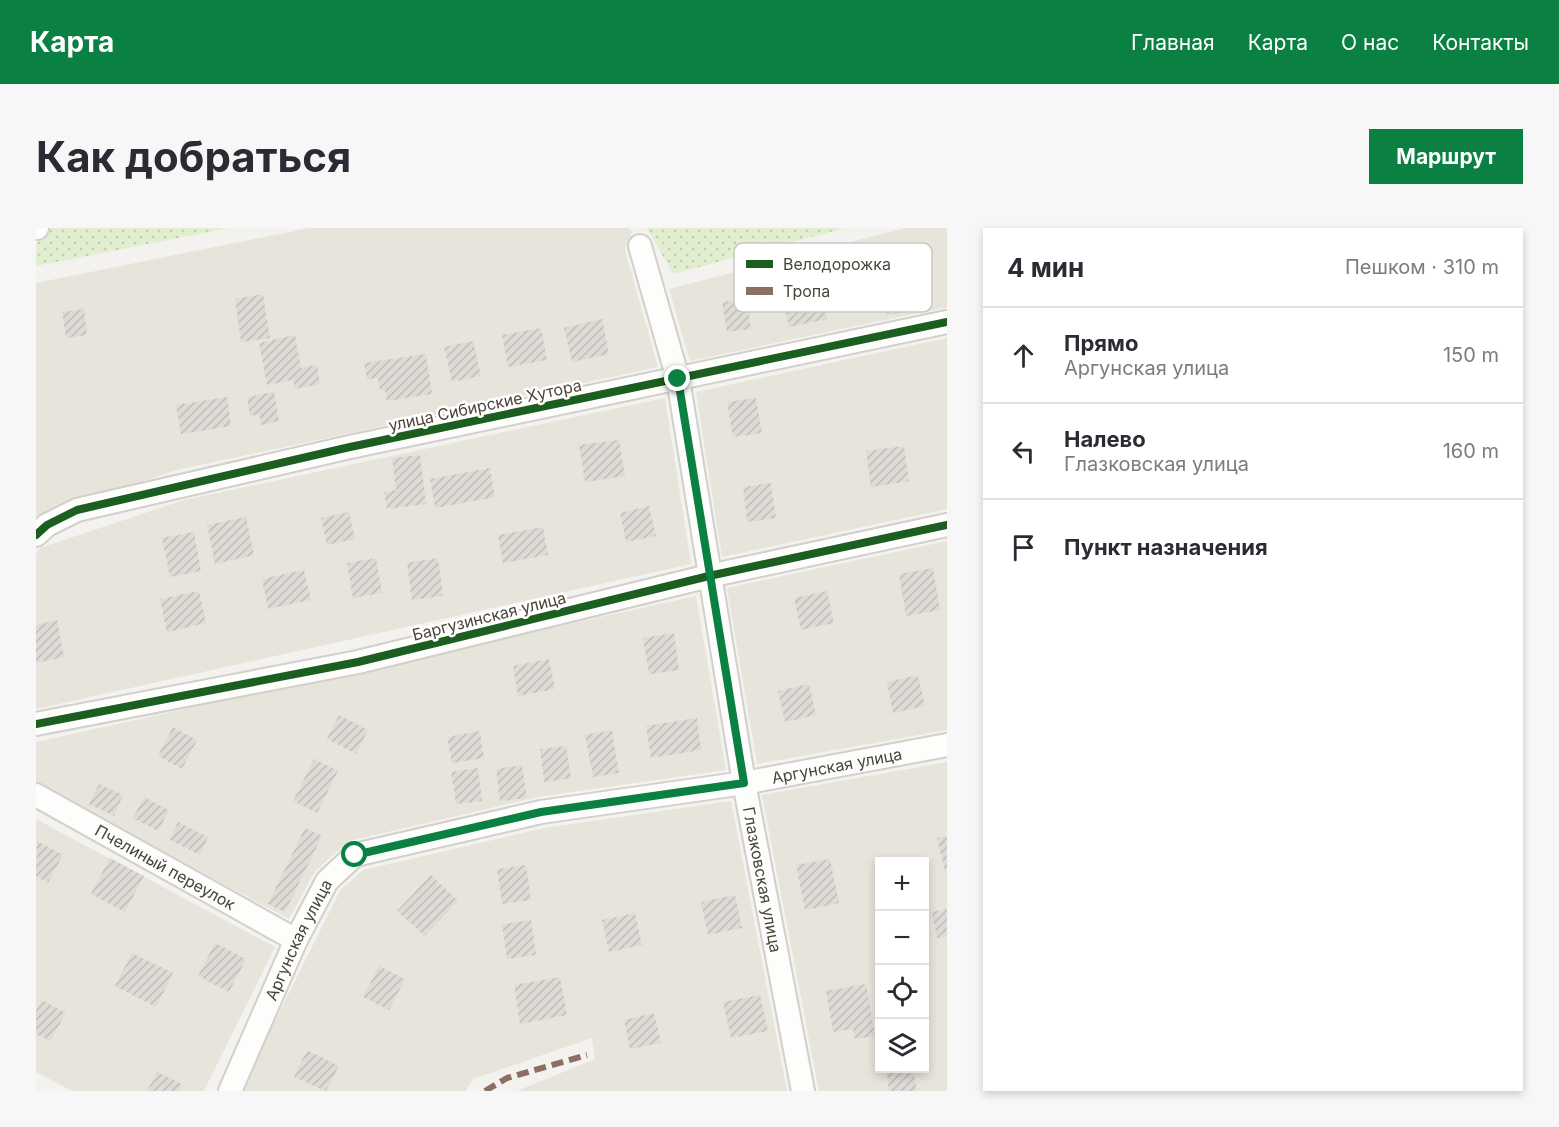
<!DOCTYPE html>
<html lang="ru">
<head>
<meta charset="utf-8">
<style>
  :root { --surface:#fff; --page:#f7f7f7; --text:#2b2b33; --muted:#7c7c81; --line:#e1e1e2; --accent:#0b8043 }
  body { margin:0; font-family:Inter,sans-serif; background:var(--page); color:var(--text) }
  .controls { position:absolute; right:18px; bottom:18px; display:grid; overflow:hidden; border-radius:0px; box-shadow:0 3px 9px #0003 }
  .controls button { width:54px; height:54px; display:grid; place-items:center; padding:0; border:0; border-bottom:2px solid var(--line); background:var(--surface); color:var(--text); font:30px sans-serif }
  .stop { position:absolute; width:18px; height:18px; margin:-14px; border:4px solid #0b8043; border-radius:50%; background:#fff }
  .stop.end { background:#0b8043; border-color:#fff; box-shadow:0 2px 6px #0008 }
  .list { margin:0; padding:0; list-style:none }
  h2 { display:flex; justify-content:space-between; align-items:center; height:78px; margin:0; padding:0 24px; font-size:26px }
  h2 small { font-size:20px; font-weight:400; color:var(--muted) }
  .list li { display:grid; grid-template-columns:39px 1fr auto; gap:18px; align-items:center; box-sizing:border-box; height:96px; padding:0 24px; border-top:2px solid var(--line) }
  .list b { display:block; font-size:22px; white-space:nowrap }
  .list p { margin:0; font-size:20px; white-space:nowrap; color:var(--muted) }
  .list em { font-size:20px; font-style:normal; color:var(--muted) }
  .icon { flex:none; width:33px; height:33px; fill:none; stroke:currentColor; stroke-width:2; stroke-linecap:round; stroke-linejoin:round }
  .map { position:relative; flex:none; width:911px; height:863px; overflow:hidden; border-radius:0px }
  header { display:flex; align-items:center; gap:36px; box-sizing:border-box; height:84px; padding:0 30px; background:var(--accent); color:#fff }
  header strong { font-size:28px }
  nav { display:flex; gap:33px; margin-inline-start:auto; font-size:21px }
  .intro { display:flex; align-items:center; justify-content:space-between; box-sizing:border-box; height:144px; padding:0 36px }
  h1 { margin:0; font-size:42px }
  .button { padding:15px 27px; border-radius:0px; background:var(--accent); color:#fff; font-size:21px; font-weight:700 }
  main { display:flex; gap:36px; padding:0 36px }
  aside { flex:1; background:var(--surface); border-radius:0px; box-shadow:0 3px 9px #0003 }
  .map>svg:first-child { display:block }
  .residential { fill:#e7e4dc; fill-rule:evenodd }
  .garden { fill:url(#garden-dots) }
  .building { fill:url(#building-hatch) }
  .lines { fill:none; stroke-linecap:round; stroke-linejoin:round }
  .minor-casing { stroke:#d2d0cb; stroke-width:26 }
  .minor { stroke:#fdfdfc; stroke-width:22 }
  .quiet { stroke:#8d6e63; stroke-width:6; stroke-dasharray:12 6; stroke-linecap:butt }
  .cycleway-casing { stroke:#fff; stroke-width:11 }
  .cycleway { stroke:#1b5e20; stroke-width:8 }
  .route { stroke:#0b8043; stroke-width:8 }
  .labels { text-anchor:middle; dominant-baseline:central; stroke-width:5; stroke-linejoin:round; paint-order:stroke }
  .street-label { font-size:16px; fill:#4b4439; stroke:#fff }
  .key { fill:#fff; stroke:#c9c7c4; stroke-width:1.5 }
  .key-label { font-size:16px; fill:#4b4439 }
</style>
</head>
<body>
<header>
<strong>Карта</strong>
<nav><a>Главная</a><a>Карта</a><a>О нас</a><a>Контакты</a></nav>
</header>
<div class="intro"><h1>Как добраться</h1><a class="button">Маршрут</a></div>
<main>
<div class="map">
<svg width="911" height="863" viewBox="0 0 911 863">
  <defs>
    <pattern id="garden-dots" width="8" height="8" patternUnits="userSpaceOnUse" patternTransform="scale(1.5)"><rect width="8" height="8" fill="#e1eecf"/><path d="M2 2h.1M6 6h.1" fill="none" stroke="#c3cdb2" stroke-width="1.8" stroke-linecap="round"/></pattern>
    <pattern id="building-hatch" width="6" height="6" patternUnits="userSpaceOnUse" patternTransform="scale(1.5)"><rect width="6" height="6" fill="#dedbd6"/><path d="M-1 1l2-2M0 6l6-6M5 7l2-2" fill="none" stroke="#c0bdb8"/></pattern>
  </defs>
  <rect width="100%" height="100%" fill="#f4f2ee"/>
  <path class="residential" d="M273,0H593L596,4L589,22L622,139L141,242L0,288V55Z
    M869,0H911V79L654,133L633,61Z
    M911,110V281L686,329L660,164Z
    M629,170L655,336L0,481V325L4,320L148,272Z
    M911,313V502L721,536L691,360Z
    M660,368L690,542L502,569L313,613L279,643L253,691L0,556V514Z
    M911,534V863H783L726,567ZM843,634H888V840H843Z
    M695,573L751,863H481L559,831L556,810L437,851L430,863H204L304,663L327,642L508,600Z
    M0,591L239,719L168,863H36L0,844Z"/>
  <path class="garden" d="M0,0H193L0,38Z
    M611,0H809L637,46Z"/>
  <path class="building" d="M871,26L880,82L851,87L842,31Z
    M783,57L791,91L753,99L746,65Z
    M227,66L234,110L205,114L199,71Z
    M711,71L715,101L691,104L686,74Z
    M48,81L51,107L30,110L26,84Z
    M566,91L573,126L536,134L528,100Z
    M505,100L511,132L472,139L466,107Z
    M259,107L265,140L281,137L284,156L259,161L257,152L231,157L223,115Z
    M437,113L445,148L416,154L408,119Z
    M390,126L396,166L351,173L349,162H344L342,150L331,151L328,135Z
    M238,164L243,193L225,197L223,186L214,188L211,169Z
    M191,169L195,198L145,206L140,177Z
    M720,170L726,205L697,209L691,174Z
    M583,212L589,248L549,254L543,217Z
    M868,218L873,253L835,259L830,223Z
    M384,227L390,276L351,281L348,264L360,262L356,230Z
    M454,240L459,269L399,280L394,251Z
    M735,255L740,290L711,294L707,259Z
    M613,278L620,308L590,314L584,285Z
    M313,284L319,311L291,317L285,290Z
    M210,289L218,327L179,336L171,297Z
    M507,299L512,327L467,335L462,307Z
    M158,304L165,343L134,349L126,310Z
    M340,330L346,365L317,370L311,335Z
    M402,330L407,368L376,372L371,335Z
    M897,340L904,382L870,388L863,346Z
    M268,342L275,372L232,381L226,351Z
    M163,363L170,395L131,404L124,371Z
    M791,363L798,395L765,402L758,370Z
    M21,392L28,429L0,435V397Z
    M638,405L643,442L613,446L607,410Z
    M513,431L519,461L482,468L477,438Z
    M882,447L889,478L857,485L851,454Z
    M773,456L780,487L749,494L742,463Z
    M303,487L332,502L320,526L291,511Z
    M661,490L665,522L615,530L610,498Z
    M137,499L161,512L146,541L122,528Z
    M576,502L583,545L557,549L549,507Z
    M444,503L448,530L416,535L411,509Z
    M530,518L535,550L508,554L504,521Z
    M278,531L302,543L281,585L257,573Z
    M486,537L491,570L464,573L460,541Z
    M442,540L446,573L420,576L415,544Z
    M63,556L87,567L78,588L53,576Z
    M108,569L133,582L122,603L97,590Z
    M142,594L172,609L164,627L134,612Z
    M269,600L286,608L249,684L232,676Z
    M911,608V643H909L901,610Z
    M1,613L27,627L12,655L0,648Z
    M74,630L108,648L89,684L55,666Z
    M794,631L803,675L769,682L760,637Z
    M490,637L495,672L466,676L461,641Z
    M395,647L422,673L389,708L361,683Z
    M699,667L706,700L672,707L665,674Z
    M911,681V708L901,710L896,684Z
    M599,685L606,717L573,724L566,692Z
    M495,692L500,727L471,731L466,696Z
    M179,715L210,731L193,764L162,748Z
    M96,725L137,745L120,779L79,758Z
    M343,738L369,751L353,782L327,769Z
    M524,749L531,787L484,796L478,757Z
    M830,756L839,808L819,811L817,801L797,804L790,763Z
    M724,767L732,803L695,810L687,774Z
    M6,772L30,785L14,813L0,806V783Z
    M618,785L625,815L594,821L588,792Z
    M271,822L303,838L290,863L258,849Z
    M850,840H877L881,863H853Z
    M121,844L146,856L143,863H111Z"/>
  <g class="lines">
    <g class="minor-casing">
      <g id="minor">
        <path d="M0,0H1"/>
        <path id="s1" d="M604,18L642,151L708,555L767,863"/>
        <path d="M0,307L11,297L41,282L314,219L911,94"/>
        <path d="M0,496L322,434L673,348L911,297"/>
        <path id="s2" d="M0,567L260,712"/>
        <path id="s3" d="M194,863L260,712L291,653L319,627L505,584L708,555L911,517"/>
      </g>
    </g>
    <use href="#minor" class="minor"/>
    <path class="quiet" d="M449,863L471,850L551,827"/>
    <g class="cycleway-casing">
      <path id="cycleway" d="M0,307L11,297L41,282L314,219L911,94
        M0,496L322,434L673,348L911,297"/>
    </g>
    <use href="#cycleway" class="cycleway"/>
  </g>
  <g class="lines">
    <path class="route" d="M319,627L505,584L708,555L642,151"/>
  </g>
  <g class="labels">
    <g class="street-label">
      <text transform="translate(449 177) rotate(-12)">улица Сибирские Хутора</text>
      <text transform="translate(453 388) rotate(-14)">Баргузинская улица</text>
      <text stroke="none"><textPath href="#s3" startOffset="760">Аргунская улица</textPath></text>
      <text stroke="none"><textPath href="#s2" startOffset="148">Пчелиный переулок</textPath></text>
      <text stroke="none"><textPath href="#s1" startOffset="646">Глазковская улица</textPath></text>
      <text stroke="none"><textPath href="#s3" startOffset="166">Аргунская улица</textPath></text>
    </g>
  </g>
  <rect x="698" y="15" width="198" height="69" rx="9" class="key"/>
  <rect x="710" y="32" width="27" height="8" fill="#1b5e20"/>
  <rect x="710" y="59" width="27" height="8" fill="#8d6e63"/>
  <g class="key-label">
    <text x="747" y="42">Велодорожка</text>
    <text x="747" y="69">Тропа</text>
  </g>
</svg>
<div class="controls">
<button>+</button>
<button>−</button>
<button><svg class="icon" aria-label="locate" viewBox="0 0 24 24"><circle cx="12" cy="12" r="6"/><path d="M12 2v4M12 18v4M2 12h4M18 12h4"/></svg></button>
<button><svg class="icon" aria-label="layers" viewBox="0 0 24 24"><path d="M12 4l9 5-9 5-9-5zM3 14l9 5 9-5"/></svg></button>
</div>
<div class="stop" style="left:319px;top:627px"></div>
<div class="stop end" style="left:642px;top:151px"></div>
</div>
<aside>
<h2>4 мин<small>Пешком · 310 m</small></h2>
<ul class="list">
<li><svg class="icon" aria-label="ahead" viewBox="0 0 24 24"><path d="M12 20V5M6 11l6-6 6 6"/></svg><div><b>Прямо</b><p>Аргунская улица</p></div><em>150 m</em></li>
<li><svg class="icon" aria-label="left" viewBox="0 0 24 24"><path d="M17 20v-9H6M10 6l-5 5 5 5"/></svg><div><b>Налево</b><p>Глазковская улица</p></div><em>160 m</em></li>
<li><svg class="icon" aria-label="arrive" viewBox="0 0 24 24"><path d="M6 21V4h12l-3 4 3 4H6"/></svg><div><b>Пункт назначения</b></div></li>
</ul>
</aside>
</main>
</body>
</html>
